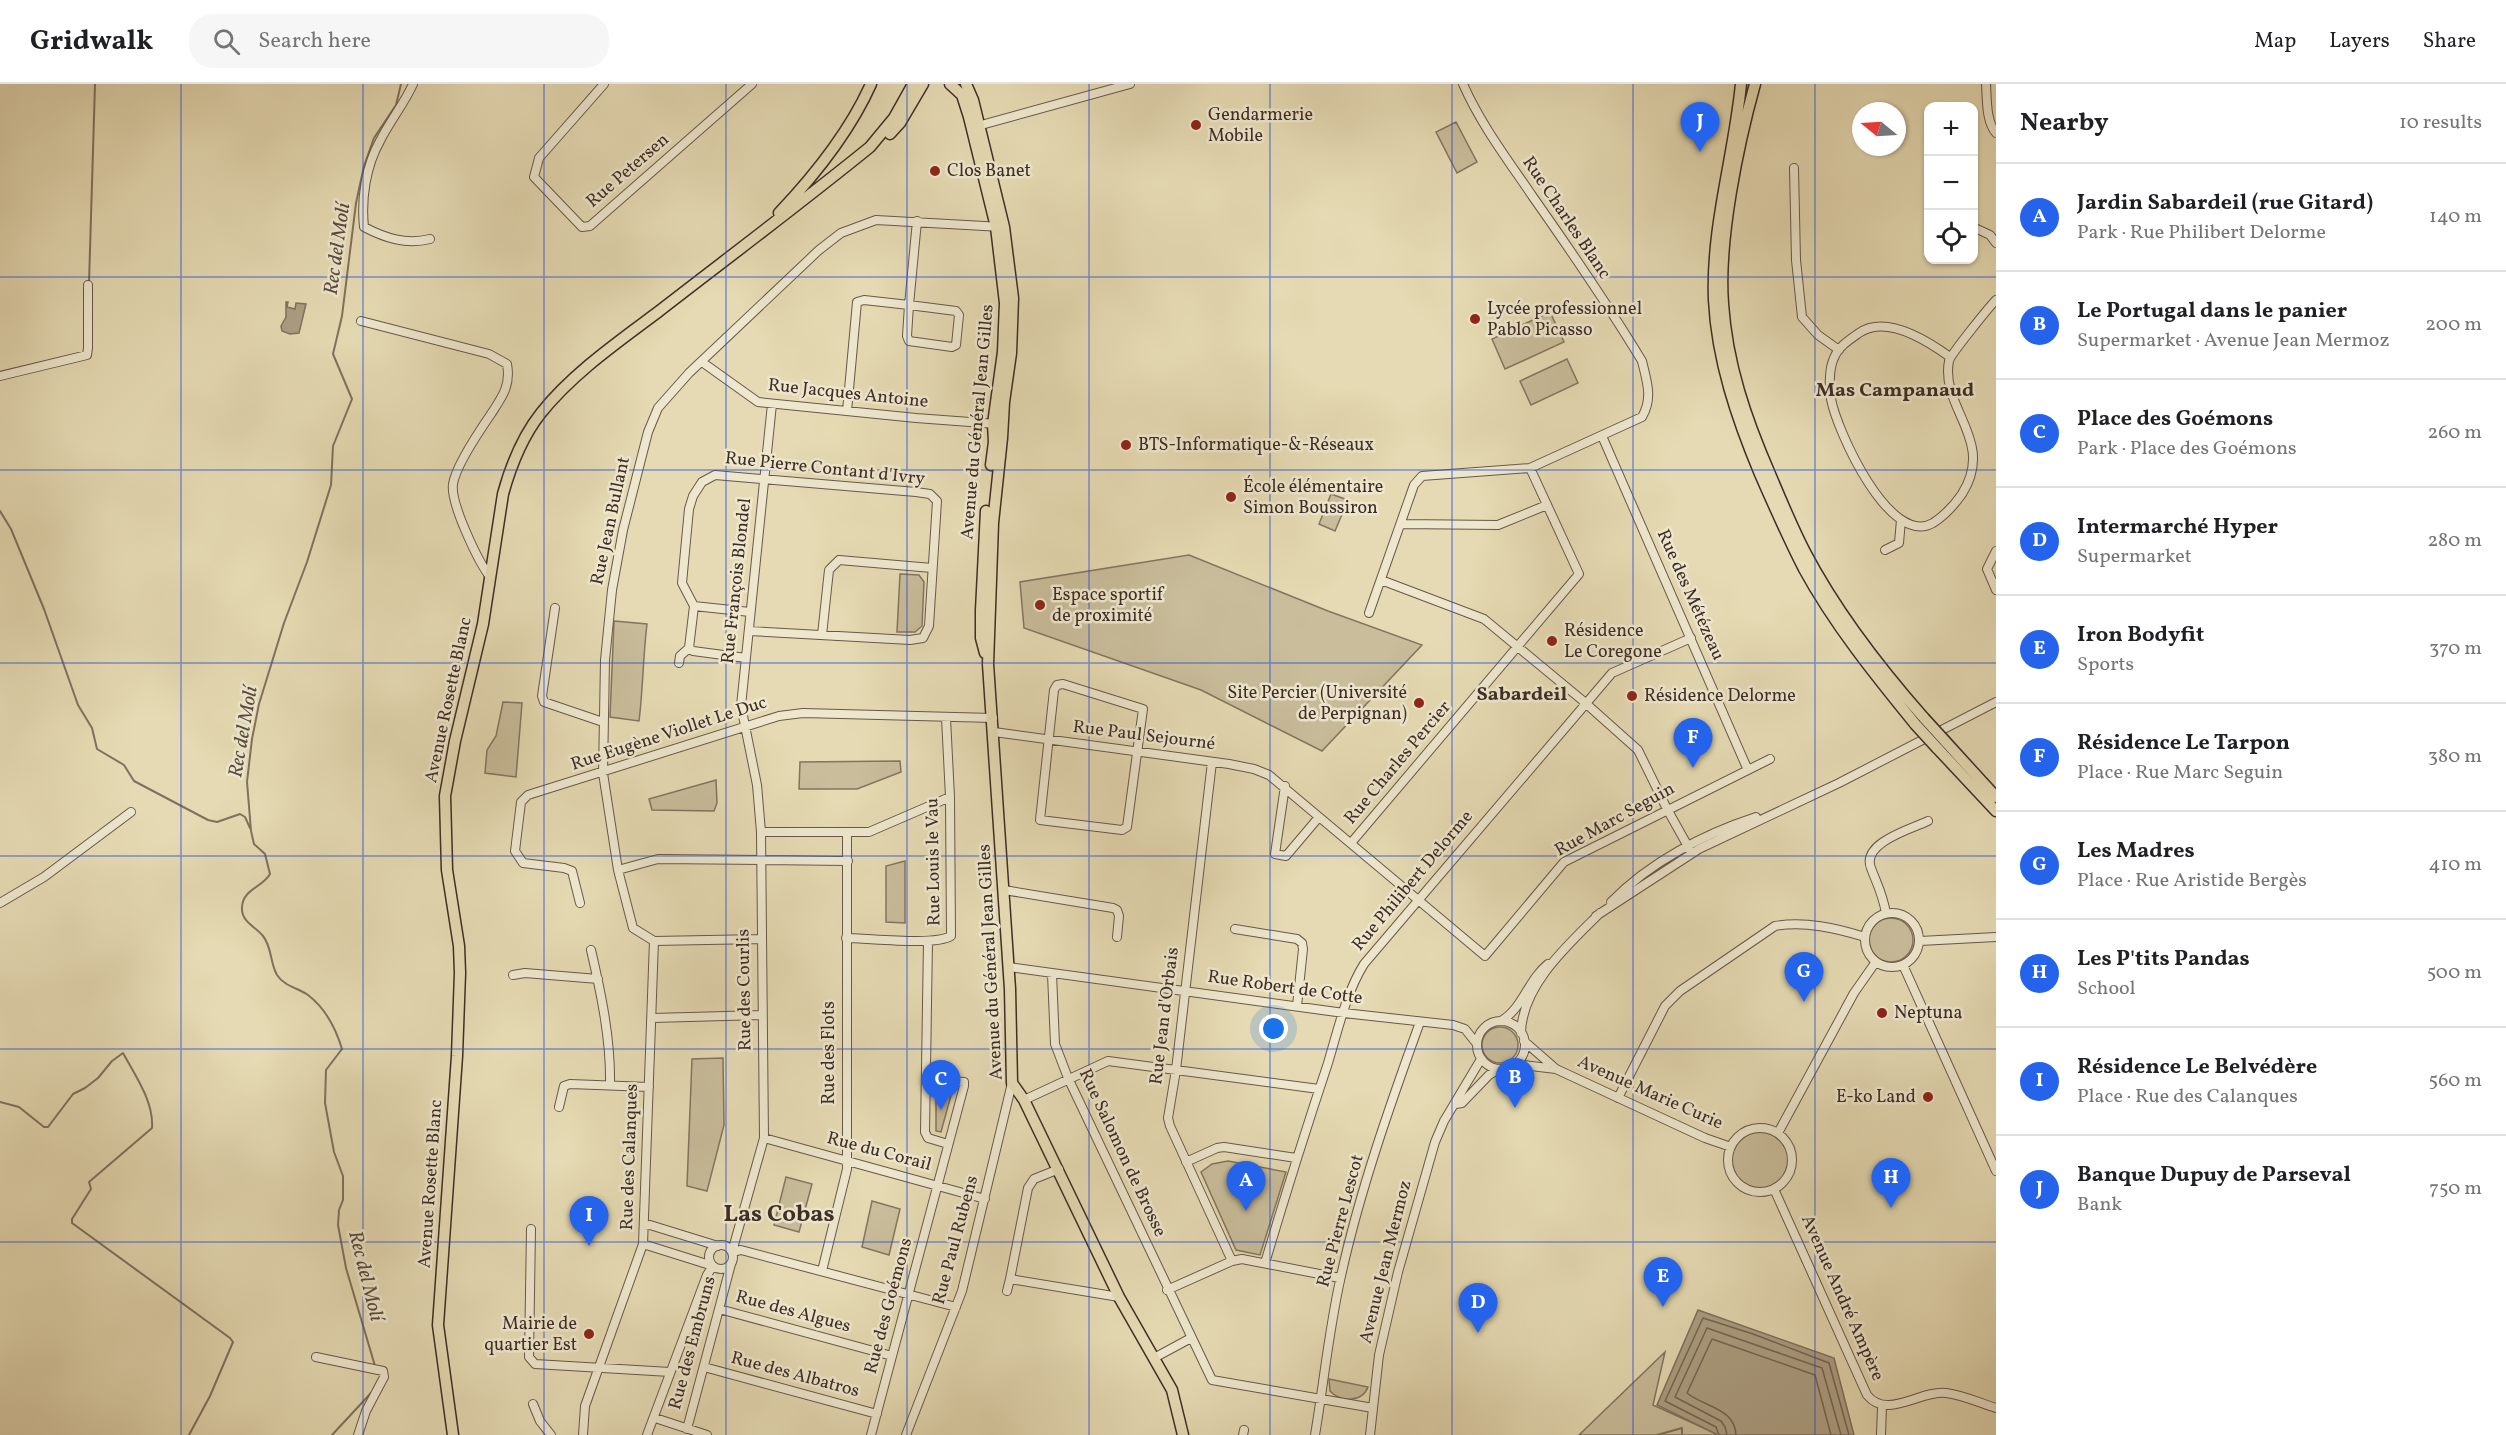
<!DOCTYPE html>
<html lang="en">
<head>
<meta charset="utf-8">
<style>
  :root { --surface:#fff; --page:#f6f6f6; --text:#202124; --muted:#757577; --line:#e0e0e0; --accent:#2563eb }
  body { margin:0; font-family:Vollkorn,serif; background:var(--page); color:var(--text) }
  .controls { position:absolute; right:18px; top:18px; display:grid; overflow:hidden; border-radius:12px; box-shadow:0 2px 4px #0004 }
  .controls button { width:54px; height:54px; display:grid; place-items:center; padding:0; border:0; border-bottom:2px solid var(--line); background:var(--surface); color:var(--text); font:30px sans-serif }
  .compass { position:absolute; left:1852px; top:18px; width:54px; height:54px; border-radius:50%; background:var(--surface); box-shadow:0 2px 4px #0004; rotate:288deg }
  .you { position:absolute; left:1274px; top:945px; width:21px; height:21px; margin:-15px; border:4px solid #fff; border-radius:50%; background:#1a73e8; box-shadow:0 0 0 9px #1a73e833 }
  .badge { display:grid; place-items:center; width:39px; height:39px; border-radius:50%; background:var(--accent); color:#fff; font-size:20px; font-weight:700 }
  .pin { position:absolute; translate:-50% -50px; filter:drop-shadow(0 2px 3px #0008) }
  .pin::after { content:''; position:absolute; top:32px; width:21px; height:18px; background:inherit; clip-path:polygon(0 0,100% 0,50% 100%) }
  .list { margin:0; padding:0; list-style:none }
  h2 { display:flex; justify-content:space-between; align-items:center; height:78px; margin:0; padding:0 24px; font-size:26px }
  h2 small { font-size:20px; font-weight:400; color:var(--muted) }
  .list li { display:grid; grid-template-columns:39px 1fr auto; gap:18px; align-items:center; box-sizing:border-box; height:108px; padding:0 24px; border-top:2px solid var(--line) }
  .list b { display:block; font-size:22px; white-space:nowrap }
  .list p { margin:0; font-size:20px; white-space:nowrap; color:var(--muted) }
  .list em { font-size:20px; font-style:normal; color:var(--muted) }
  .icon { flex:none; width:33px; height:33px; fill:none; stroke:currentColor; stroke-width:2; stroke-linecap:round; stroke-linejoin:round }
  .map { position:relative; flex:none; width:1996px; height:1351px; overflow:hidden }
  header { display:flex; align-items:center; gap:36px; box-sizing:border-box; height:84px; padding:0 30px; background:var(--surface); border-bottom:2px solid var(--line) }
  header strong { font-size:28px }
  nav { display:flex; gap:33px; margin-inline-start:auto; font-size:21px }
  .search { width:420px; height:54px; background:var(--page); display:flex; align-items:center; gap:15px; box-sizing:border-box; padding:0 21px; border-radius:24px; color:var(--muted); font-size:22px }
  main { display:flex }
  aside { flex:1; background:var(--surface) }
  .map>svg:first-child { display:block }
  .green { fill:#c9bd9b; stroke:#847560; stroke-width:1.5 }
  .water { fill:#ac9f83; stroke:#80715e; stroke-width:1.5 }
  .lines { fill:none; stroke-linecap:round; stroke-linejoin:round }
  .shore { stroke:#756654; stroke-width:1.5 }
  .stream { stroke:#80715e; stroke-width:2 }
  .minor-casing { stroke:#685849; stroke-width:10 }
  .major-casing { stroke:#3e2d26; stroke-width:13 }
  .minor { stroke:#eee7ce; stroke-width:8 }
  .major { stroke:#e5dab3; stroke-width:10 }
  .major-bridge-casing { stroke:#3e2d26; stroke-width:13; stroke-linecap:butt }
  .major-bridge { stroke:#e5dab3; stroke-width:10 }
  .grid { fill:none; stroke:#1d4ed8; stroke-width:1.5; stroke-opacity:0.55 }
  .poi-dot { fill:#8f2418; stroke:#eee7ce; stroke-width:2 }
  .labels { text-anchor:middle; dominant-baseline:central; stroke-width:5; stroke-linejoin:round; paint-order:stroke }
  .poi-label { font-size:18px; fill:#3e2d26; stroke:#eee7ce; text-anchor:start }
  .street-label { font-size:18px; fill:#3e2d26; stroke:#eee7ce }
  .water-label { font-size:20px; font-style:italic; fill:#5a4a3d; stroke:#eee7ce }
  .neighbourhood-label { font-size:20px; font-weight:bold; fill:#3e2d26; stroke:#eee7ce }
  .district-label { font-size:24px; font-weight:bold; fill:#3e2d26; stroke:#eee7ce }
</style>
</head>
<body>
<header>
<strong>Gridwalk</strong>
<div class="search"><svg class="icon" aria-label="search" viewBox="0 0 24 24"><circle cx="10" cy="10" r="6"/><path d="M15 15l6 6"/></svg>Search here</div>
<nav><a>Map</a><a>Layers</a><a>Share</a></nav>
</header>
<main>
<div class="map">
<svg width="1996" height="1351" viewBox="0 0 1996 1351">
  <rect width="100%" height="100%" fill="#e5dab3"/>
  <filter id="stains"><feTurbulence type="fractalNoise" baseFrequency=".00333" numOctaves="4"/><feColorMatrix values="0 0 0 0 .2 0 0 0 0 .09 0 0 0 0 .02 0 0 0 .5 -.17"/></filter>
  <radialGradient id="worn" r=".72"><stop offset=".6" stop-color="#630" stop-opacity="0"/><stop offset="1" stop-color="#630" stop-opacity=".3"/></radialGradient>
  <path class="green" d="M1456,38L1477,78L1457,89L1436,48Z
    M1550,228L1564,258L1505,285L1492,255Z
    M1567,275L1578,299L1531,321L1520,297Z
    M1331,410L1348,416L1335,447L1319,440Z
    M1189,471L1328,527L1422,561L1322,667L1201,606L1024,544L1020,498Z
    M900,490L919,491L924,498L922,542L915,548H897Z
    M614,537L647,540C643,573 643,605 639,637L610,633Z
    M503,618L522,619L516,693L485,689L487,666L496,652Z
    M900,677L901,688L857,705H799L800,678Z
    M716,696L717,719L714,727L652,726L649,715Z
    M905,777V839L886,838V782Z
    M1869 856a22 22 0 1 1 44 0a22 22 0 1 1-44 0Z
    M1482 961a18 18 0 1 1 36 0a18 18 0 1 1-36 0Z
    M723,974L724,1041L707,1107L687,1102L692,975Z
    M953,1004L941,1048L936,1047V1005Z
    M1728 1076a32 32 0 1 1 64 0a32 32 0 1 1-64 0Z
    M1228,1077L1286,1088L1260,1171L1236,1166L1201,1088L1212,1080Z
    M786,1093L812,1100L799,1148L774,1141Z
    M872,1117L900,1125L889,1171L862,1163Z
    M1665,1268L1653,1321L1719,1351H1579Z
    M1329,1295L1368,1303C1362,1319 1340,1318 1330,1307Z"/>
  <path class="water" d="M286,218H288L287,223L295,225L296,219L306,220L299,249L290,250L282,247L281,242L286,233Z
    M1698,1226L1834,1274L1854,1351H1718L1657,1321Z"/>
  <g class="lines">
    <path class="shore" d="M1719,1351L1716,1343L1665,1317L1703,1234L1753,1250L1829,1279L1849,1351
      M1727,1351L1725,1343L1721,1337L1675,1313L1707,1244L1822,1284L1841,1351
      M1736,1351C1735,1324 1704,1323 1687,1309L1712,1255L1815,1291L1831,1351"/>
    <path class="stream" d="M89,199L95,0
      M0,427L11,445L44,525L78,621L92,644L97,665L124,681L134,697L208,736L217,738L240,730L245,733L250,744
      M0,1018L19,1023L44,1043H48L73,1010L85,1004L98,994L112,977L123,969C135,991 154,1018 152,1044L89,1098L91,1105L72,1135V1139L230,1254L233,1258L210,1312L189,1351
      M375,1282L346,1184L338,1141L339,1126L343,1116V1092L334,1068L325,1019L326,986L342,965C336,945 325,924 308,911C298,904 284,902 277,891C270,879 272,863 263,852C255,842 241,838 242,823C243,805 263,803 270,790L265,770L254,760L251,747L247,698L252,655L259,620L284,539L307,478L331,401L333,362L352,315L333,270L342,232L356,119L364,82L374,54L396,21L401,0
      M332,1351L371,1309
      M1657,1351L1682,1344V1351"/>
    <g class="minor-casing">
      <path id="minor" d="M413,0C404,20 390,37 380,57C366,82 361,114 364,143C385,154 406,161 430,155
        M604,0L539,74L534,93L582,143L590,142L752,0
        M1986,0C1987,15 1986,38 1996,49
        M974,43L1130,0
        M1794,84L1796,176L1802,233L1818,251L1839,266
        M1975,144L1990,151L1996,159
        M909,221L956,227L959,231L956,261L952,263L909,257L907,252Z
        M361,237L489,270L507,280C511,302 502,313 491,330C480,346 456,381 453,400C450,419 478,477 490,493
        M1950,273C1928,257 1886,230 1859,249C1849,256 1838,263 1834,274C1829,284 1829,304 1831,315C1837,347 1890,464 1933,439C1944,432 1955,420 1962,410C1996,356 1940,325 1949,277C1950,271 1990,222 1996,216
        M702,278L758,318L916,334L997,340
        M0,292L87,271L88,264V201
        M772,320L741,622L757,701L761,748L764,1054L732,1168L741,1166L956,1223
        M847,327L857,218L864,216L909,221L917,137
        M1602,352L1747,684
        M1401,440L1498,441L1547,421
        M1885,466L1899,459L1901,436
        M1996,467L1987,485L1996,506
        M1381,496L1484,535L1582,616L1638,666L1667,725L1690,766
        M694,522L682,499L689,425L693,412L702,398L715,391L916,408L930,410L937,417L929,542L923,554L910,556L749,547
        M555,524L542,612L544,618L603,638
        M1369,529L1414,401L1422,392L1530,384L1642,333C1653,314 1647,298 1642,277C1608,221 1571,167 1533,113C1508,76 1481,41 1463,0
        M822,551L829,486L839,476L932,484
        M746,574L693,567L689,564L694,522L750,528
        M679,579L680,572L689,564
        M1063,600L1143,625L1127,743L1122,746L1040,736L1054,606L1057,601Z
        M994,648L1229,680L1254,685L1269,691L1485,872L1564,778L1770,675
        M1212,678L1176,986L1168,1034L1170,1042L1232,1177
        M1285,702L1275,770L1286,772L1319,733
        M761,748H869L950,713
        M1351,759L1579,490L1530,384
        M618,786L658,775L848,777
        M1004,806L1113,824L1117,826L1119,832L1117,853
        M1611,818C1650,778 1704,750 1756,733
        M0,819L44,793L131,728
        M580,819L572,787L564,784L523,779L515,767L521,718L528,711L779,632L803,629L993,634
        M1865 856a27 27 0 1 1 54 0a27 27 0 1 1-54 0Z
        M1886,829C1882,808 1878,803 1871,784C1861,759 1911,745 1928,737
        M1596,832L1699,765L1839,699L1996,618
        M1235,845L1297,855L1302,859L1303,865L1297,922
        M846,854C869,854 935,862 951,852L950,713L946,634
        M761,855L654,857L633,844L618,786L603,689L605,576L612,506L623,446L648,348L658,324L689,289L819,166L841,149L876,136L1002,143
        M928,857L925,1048L928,1054L948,1060
        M1920,857L1996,853
        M591,866C601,909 611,956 610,1001
        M1903,881L1996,1087
        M1009,883L1344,929L1453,941L1465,945L1477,960
        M1052,890L1055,960L1068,994L1212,1296L1373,1324
        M513,891L525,889L598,895
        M652,934L762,931
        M1501,937C1523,924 1528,896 1548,880
        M1477 961a24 24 0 1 1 48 0a24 24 0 1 1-48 0Z
        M1521,949C1522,901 1569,860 1600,829
        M1524,957L1556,985
        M1515,980L1556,985L1705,1054L1731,1063
        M1618,1014L1665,922L1680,907L1775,842C1805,837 1836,844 1865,853
        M1024,1016L1108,977L1319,1005
        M1456,1020L1462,1019L1489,991L1499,985
        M559,1023L564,1002L570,1000L649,1003
        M1728 1076a32 32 0 1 1 64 0a32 32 0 1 1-64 0Z
        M1778,1049L1854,909L1875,879
        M764,1054L985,1115
        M1186,1078L1217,1064L1224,1063L1296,1074
        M1059,1085L1034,1095L1028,1104L1010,1195L1119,1213
        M1774,1105L1867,1311C1887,1336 1920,1306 1946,1309C1963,1311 1980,1319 1996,1324
        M644,1142L650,1141L718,1162
        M531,1145L529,1273L535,1280L670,1288
        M643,1160L713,1182L707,1191L647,1351
        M709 1173a12 12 0 1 1 24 0a12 12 0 1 1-24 0Z
        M1265,1179C1285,1112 1306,1045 1328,979C1338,946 1346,909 1364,880L1612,589L1691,554
        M822,1187L847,1085V748
        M1167,1206L1232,1177L1242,1175L1340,1194
        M1007,1207L1010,1195
        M719,1225L892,1272
        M316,1273L383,1287L384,1293L366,1327L358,1351
        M1154,1274L1191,1254
        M704,1283L877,1330
        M533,1320L540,1337L551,1351
        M655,1334L707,1351
        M687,1345L731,1180
        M583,1351L585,1322L643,1160L654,857
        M871,1351L964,1002V998L926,995
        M906,1351L962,1207L1012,999
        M1243,1351L1244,1346
        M1315,1351C1324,1298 1329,1244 1341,1192C1360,1106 1390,1021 1420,938
        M1370,1351L1379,1271L1398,1188L1435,1058L1444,1037L1481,975
        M1881,1351L1882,1322"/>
    </g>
    <g class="major-casing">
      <path id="major" d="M950,0L962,11L969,33L996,143L1005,219L1003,268L993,340L994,358L991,381
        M966,0L973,16L1004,143L1013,214L1011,269L1004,318L1002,354L993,439L988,580L1010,905L1012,999L1024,1016L1119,1213L1172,1306L1183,1351
        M1741,0C1734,72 1711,143 1714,216C1717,276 1737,335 1760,390C1774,422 1788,454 1804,485C1834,540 1875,591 1915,640
        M1755,0C1738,61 1718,157 1723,220C1727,280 1746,335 1770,390C1781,416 1792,443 1805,468C1837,529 1879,583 1924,634
        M890,50L900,39L923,0
        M779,129C814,92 850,47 871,0
        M985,569L981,554V526L986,427
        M1945,657L1996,713
        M1937,664L1996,727
        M453,1351L438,1241L457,972L460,889L459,862L447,786L445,712L455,657L483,540L503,410C511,381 522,353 541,329C573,289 618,258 658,228C729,173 801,119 870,63L894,34L913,0"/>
    </g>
    <use href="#minor" class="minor"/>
    <use href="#major" class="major"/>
    <g class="major-bridge-casing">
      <path id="major-bridge" d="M1924,634L1945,657
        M1915,640L1937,664"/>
    </g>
    <use href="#major-bridge" class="major-bridge"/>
  </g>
  <path class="grid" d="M181,0V1351M363,0V1351M544,0V1351M726,0V1351M907,0V1351M1089,0V1351M1270,0V1351M1452,0V1351M1633,0V1351M1815,0V1351M0,193H1996M0,386H1996M0,579H1996M0,772H1996M0,965H1996M0,1158H1996"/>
  <g class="poi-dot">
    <circle cx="1196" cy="41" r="6"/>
    <circle cx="935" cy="87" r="6"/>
    <circle cx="1475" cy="235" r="6"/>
    <circle cx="1126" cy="361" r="6"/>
    <circle cx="1231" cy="413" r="6"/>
    <circle cx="1040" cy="521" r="6"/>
    <circle cx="1552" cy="557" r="6"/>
    <circle cx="1632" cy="612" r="6"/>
    <circle cx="1419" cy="619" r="6"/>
    <circle cx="1882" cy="929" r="6"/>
    <circle cx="1928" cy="1013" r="6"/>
    <circle cx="589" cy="1250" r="6"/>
  </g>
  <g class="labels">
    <g class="poi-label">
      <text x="1208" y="31">Gendarmerie<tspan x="1208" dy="21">Mobile</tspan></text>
      <text x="947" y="87">Clos Banet</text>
      <text x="1487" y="225">Lycée professionnel<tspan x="1487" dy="21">Pablo Picasso</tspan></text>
      <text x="1138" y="361">BTS-Informatique-&amp;-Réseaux</text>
      <text x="1243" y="403">École élémentaire<tspan x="1243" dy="21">Simon Boussiron</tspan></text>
      <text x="1052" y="511">Espace sportif<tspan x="1052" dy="21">de proximité</tspan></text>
      <text x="1564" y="547">Résidence<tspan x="1564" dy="21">Le Coregone</tspan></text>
      <text x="1407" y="609" text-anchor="end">Site Percier (Université<tspan x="1407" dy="21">de Perpignan)</tspan></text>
      <text x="1644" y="612">Résidence Delorme</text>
      <text x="1894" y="929">Neptuna</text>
      <text x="1916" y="1013" text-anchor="end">E-ko Land</text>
      <text x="577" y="1240" text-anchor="end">Mairie de<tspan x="577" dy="21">quartier Est</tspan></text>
    </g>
    <g class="street-label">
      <text transform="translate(628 87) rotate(-41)">Rue Petersen</text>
      <text transform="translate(1566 134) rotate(56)">Rue Charles Blanc</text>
      <text transform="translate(848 310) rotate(6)">Rue Jacques Antoine</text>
      <text transform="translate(978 338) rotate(-85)">Avenue du Général Jean Gilles</text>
      <text transform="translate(825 385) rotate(6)">Rue Pierre Contant d'Ivry</text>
      <text transform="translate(611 437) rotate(-78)">Rue Jean Bullant</text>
      <text transform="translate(737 497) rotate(-84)">Rue François Blondel</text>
      <text transform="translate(1690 511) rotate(66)">Rue des Métézeau</text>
      <text transform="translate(449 616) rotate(-78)">Avenue Rosette Blanc</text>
      <text transform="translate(669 650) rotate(-18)">Rue Eugène Viollet Le Duc</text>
      <text transform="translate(1144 652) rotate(7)">Rue Paul Sejourné</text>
      <text transform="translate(1398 679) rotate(-50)">Rue Charles Percier</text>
      <text transform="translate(1615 736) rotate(-29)">Rue Marc Seguin</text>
      <text transform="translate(934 778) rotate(-91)">Rue Louis le Vau</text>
      <text transform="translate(1413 797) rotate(-50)">Rue Philibert Delorme</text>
      <text transform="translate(991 878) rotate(-93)">Avenue du Général Jean Gilles</text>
      <text transform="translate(1285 904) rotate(8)">Rue Robert de Cotte</text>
      <text transform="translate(745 906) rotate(-91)">Rue des Courlis</text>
      <text transform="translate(1165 932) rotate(-83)">Rue Jean d'Orbais</text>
      <text transform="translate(829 969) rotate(-90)">Rue des Flots</text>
      <text transform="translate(1650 1009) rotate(24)">Avenue Marie Curie</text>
      <text transform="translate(879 1068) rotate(15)">Rue du Corail</text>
      <text transform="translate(1122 1069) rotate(65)">Rue Salomon de Brosse</text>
      <text transform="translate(630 1073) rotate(-88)">Rue des Calanques</text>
      <text transform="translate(431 1100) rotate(-86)">Avenue Rosette Blanc</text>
      <text transform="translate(1341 1137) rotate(-75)">Rue Pierre Lescot</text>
      <text transform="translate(956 1156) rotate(-75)">Rue Paul Rubens</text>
      <text transform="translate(1386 1178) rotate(-76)">Avenue Jean Mermoz</text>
      <text transform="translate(1842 1214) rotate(66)">Avenue André Ampère</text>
      <text transform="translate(889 1222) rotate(-75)">Rue des Goémons</text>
      <text transform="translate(793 1228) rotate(15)">Rue des Algues</text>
      <text transform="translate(693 1259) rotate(-75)">Rue des Embruns</text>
      <text transform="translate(795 1291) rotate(15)">Rue des Albatros</text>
    </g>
    <g class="water-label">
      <text transform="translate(338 165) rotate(-82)">Rec del Molí</text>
      <text transform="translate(244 648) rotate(-80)">Rec del Molí</text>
      <text transform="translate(365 1192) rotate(76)">Rec del Molí</text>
    </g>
    <g class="neighbourhood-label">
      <text x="1895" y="307">Mas Campanaud</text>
      <text x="1522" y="611">Sabardeil</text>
    </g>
    <g class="district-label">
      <text x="779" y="1131">Las Cobas</text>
    </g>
  </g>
  <rect width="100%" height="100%" filter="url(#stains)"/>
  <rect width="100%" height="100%" fill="url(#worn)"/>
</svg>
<div class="controls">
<button>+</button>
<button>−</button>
<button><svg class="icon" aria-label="locate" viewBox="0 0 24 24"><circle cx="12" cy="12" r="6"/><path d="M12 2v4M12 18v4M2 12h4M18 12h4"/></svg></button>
</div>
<svg class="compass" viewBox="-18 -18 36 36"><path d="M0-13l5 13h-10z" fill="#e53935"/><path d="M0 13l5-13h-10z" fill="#757577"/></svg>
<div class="you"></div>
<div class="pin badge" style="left:1246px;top:1127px">A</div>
<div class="pin badge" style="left:1515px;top:1024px">B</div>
<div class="pin badge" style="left:941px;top:1026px">C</div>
<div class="pin badge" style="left:1478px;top:1249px">D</div>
<div class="pin badge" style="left:1663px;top:1223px">E</div>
<div class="pin badge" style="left:1693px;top:684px">F</div>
<div class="pin badge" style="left:1804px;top:918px">G</div>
<div class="pin badge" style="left:1891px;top:1124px">H</div>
<div class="pin badge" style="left:589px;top:1162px">I</div>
<div class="pin badge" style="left:1700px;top:68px">J</div>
</div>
<aside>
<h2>Nearby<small>10 results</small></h2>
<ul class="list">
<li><span class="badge">A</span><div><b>Jardin Sabardeil (rue Gitard)</b><p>Park · Rue Philibert Delorme</p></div><em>140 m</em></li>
<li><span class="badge">B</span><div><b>Le Portugal dans le panier</b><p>Supermarket · Avenue Jean Mermoz</p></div><em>200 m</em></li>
<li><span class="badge">C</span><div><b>Place des Goémons</b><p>Park · Place des Goémons</p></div><em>260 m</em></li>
<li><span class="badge">D</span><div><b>Intermarché Hyper</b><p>Supermarket</p></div><em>280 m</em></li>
<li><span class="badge">E</span><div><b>Iron Bodyfit</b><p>Sports</p></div><em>370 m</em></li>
<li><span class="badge">F</span><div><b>Résidence Le Tarpon</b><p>Place · Rue Marc Seguin</p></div><em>380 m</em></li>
<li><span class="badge">G</span><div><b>Les Madres</b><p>Place · Rue Aristide Bergès</p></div><em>410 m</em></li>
<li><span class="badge">H</span><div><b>Les P'tits Pandas</b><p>School</p></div><em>500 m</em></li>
<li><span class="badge">I</span><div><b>Résidence Le Belvédère</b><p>Place · Rue des Calanques</p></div><em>560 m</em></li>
<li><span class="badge">J</span><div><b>Banque Dupuy de Parseval</b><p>Bank</p></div><em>750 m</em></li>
</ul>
</aside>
</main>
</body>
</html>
